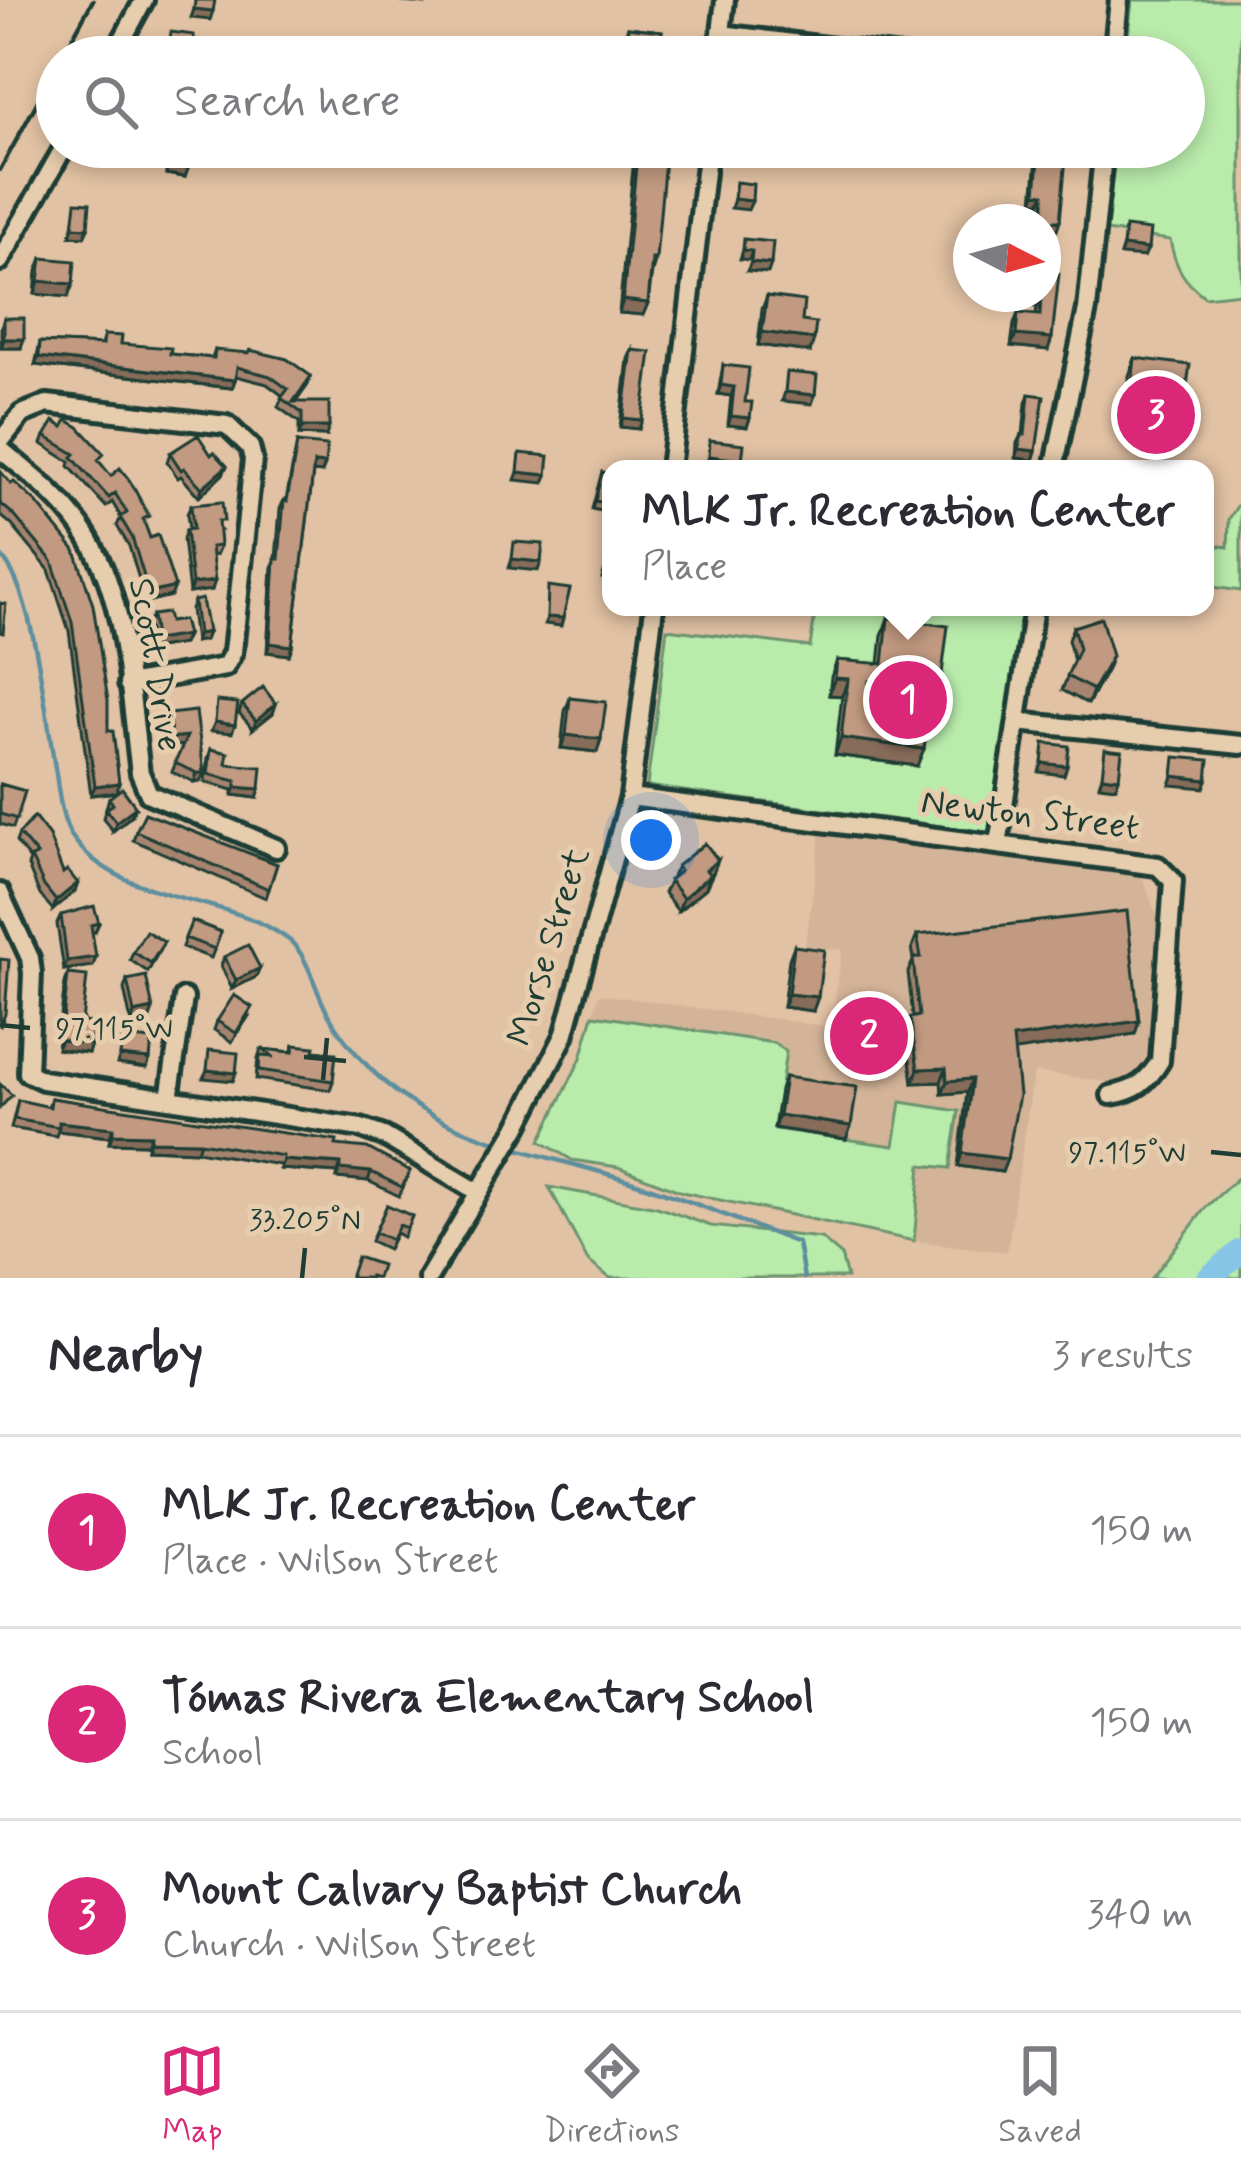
<!DOCTYPE html>
<html lang="en">
<head>
<meta charset="utf-8">
<style>
  :root { --surface:#fff; --page:#f7f7f7; --text:#2b2b33; --muted:#7c7c81; --line:#e1e1e2; --accent:#db2777 }
  body { margin:0; font-family:Mynerve,sans-serif; background:var(--page); color:var(--text) }
  .compass { position:absolute; left:953px; top:204px; width:108px; height:108px; border-radius:50%; background:var(--surface); box-shadow:0 6px 18px #0003; rotate:96deg }
  .you { position:absolute; left:651px; top:840px; width:42px; height:42px; margin:-30px; border:9px solid #fff; border-radius:50%; background:#1a73e8; box-shadow:0 0 0 18px #1a73e833 }
  .badge { display:grid; place-items:center; width:78px; height:78px; border-radius:50%; background:var(--accent); color:#fff; font-size:39px; font-weight:700 }
  .pin { position:absolute; translate:-50% -50%; border:6px solid #fff; box-shadow:0 3px 12px #0006 }
  .popup { position:absolute; left:602px; top:460px; width:612px; height:156px; box-sizing:border-box; display:grid; place-content:center; border-radius:24px; background:var(--surface); filter:drop-shadow(0 3px 9px #0005); font-size:39px; white-space:nowrap; color:var(--muted) }
  .popup b { font-size:45px; color:var(--text) }
  .popup::after { content:''; position:absolute; left:50%; top:100%; margin-left:-24px; border:24px solid transparent; border-top-color:var(--surface) }
  .list { margin:0; padding:0; list-style:none }
  h2 { display:flex; justify-content:space-between; align-items:center; height:156px; margin:0; padding:0 48px; font-size:51px }
  h2 small { font-size:39px; font-weight:400; color:var(--muted) }
  .list li { display:grid; grid-template-columns:78px 1fr auto; gap:36px; align-items:center; box-sizing:border-box; height:192px; padding:0 48px; border-top:3px solid var(--line) }
  .list b { display:block; font-size:45px; white-space:nowrap }
  .list p { margin:0; font-size:39px; white-space:nowrap; color:var(--muted) }
  .list em { font-size:39px; font-style:normal; color:var(--muted) }
  .icon { flex:none; width:66px; height:66px; fill:none; stroke:currentColor; stroke-width:2; stroke-linecap:round; stroke-linejoin:round }
  .map { position:relative; flex:none; width:1241px; height:1278px; overflow:hidden }
  .search { position:absolute; background:var(--surface); box-shadow:0 6px 18px #0003; left:36px; right:36px; top:36px; height:132px; display:flex; align-items:center; gap:30px; box-sizing:border-box; padding:0 42px; border-radius:66px; color:var(--muted); font-size:45px }
  .sheet { height:732px; background:var(--surface) }
  nav { display:flex; justify-content:space-around; align-items:center; box-sizing:border-box; height:168px; border-top:3px solid var(--line); background:var(--surface); font-size:33px; color:var(--muted) }
  nav a { display:grid; justify-items:center; gap:6px }
  nav .on { color:var(--accent) }
  .map>svg:first-child { display:block }
  .built { fill:#d4b498 }
  .green { fill:#b9ebab; stroke:#6c9470; stroke-width:3 }
  .lines { fill:none; stroke-linecap:round; stroke-linejoin:round }
  .stream { stroke:#5d8f9f; stroke-width:4.5 }
  .river { stroke:#86c5e6; stroke-width:24 }
  .minor-casing { stroke:#1f3d34; stroke-width:26 }
  .minor { stroke:#e5cdad; stroke-width:16 }
  .rail { stroke:#1f3d34; stroke-width:4.5 }
  .wall { fill:#a6846f; stroke:#1f3d34; stroke-width:3; fill-rule:evenodd }
  .shaded-wall { fill:#876c5a; stroke:#1f3d34; stroke-width:3 }
  .building { fill:#c19a81; stroke:#1f3d34; stroke-width:3; fill-rule:evenodd }
  .ticks { fill:none; stroke:#1f3d34; stroke-width:4.5 }
  .labels { text-anchor:middle; dominant-baseline:central; stroke-width:10; stroke-linejoin:round; paint-order:stroke }
  .street-label { font-size:36px; fill:#1f3d34; stroke:#e5cdad }
  .ticks-label { font-size:30px; text-anchor:middle; fill:#1f3d34; stroke:#e5cdad; stroke-width:10; stroke-linejoin:round; paint-order:stroke }
</style>
</head>
<body>
<div class="map">
<svg width="1241" height="1278" viewBox="0 0 1241 1278">
  <rect width="100%" height="100%" fill="#e2c2a4"/>
  <filter id="ink" filterUnits="userSpaceOnUse"><feTurbulence type="fractalNoise" baseFrequency=".00833" numOctaves="2"/><feDisplacementMap in="SourceGraphic" scale="24" xChannelSelector="R" yChannelSelector="G"/><feConvolveMatrix kernelMatrix="1 2 1 2 8 2 1 2 1" color-interpolation-filters="sRGB"/></filter>
  <g filter="url(#ink)">
    <path class="built" d="M821,832L1141,873L1160,925L1151,1046L1131,1085L1034,1072L1007,1252L914,1241L682,1192L618,1167L572,1160L540,1141L581,1058L599,994L831,1027L842,950L805,946Z"/>
    <path class="green" d="M1132,0H1241V293L1205,297C1183,281 1175,266 1170,240L1106,231L1116,147H1184V57H1126Z
      M1241,500V591L1205,586V544L1228,547L1229,519Z
      M816,607H1025L993,833L647,786L667,629L810,647Z
      M593,1015L774,1043L786,1051L775,1129L894,1146L901,1102L959,1111L950,1168L921,1165L914,1241L682,1192L618,1167L572,1160L540,1141L581,1058Z
      M1241,1175V1278H1152L1206,1207Z
      M549,1187L657,1207L711,1226L821,1238L841,1255L847,1278H610L588,1261Z"/>
    <g class="lines">
      <path class="stream" d="M0,555C34,586 47,725 56,774C59,792 61,819 71,835C117,905 227,892 289,940C308,955 315,990 327,1012C344,1044 376,1078 406,1099C471,1145 553,1156 627,1180C685,1198 741,1222 798,1243L804,1278
        M1223,1263H1241"/>
      <path class="river" d="M1209,1278L1241,1251"/>
      <g class="minor-casing">
        <path id="minor" d="M721,34L908,57
          M113,57L144,0
          M718,57L725,0
          M1113,57L1119,0
          M0,261L64,147
          M0,442L22,414L47,404L227,425L250,447L253,459L233,652L225,667L128,684
          M0,449C29,473 59,496 81,527C127,591 130,697 140,773L149,794L276,848
          M670,469L708,147
          M1054,469L1087,309L1104,147
          M1017,722L1241,745
          M630,797L1158,866L1173,881L1160,1061C1147,1082 1136,1091 1111,1095
          M998,845L1034,607
          M0,893L30,958L32,973L28,1073L43,1080L361,1128L384,1136L478,1192
          M169,1099L184,998
          M428,1278L517,1128L564,1036L630,797L654,607"/>
      </g>
      <use href="#minor" class="minor"/>
      <path class="rail" d="M62,57L93,0
        M0,170L57,66"/>
    </g>
    <path class="wall" d="M628,27L662,31L659,57H621L623,40Z
      M169,147H212L208,157L191,154L185,177L166,174Z
      M1038,147H1067L1057,230H1043V222H1041L1040,202H1033Z
      M637,156L656,259L652,272L648,303L643,315L619,313L633,168Z
      M42,258L73,284L68,297L35,294L37,271Z
      M1028,294H1043L1048,350L1011,346L1014,324L1018,313L1036,314L1037,307L1027,306Z
      M767,296L802,321L810,352L758,345L762,309Z
      M4,318L21,348H1V327Z
      M104,335L121,344L170,354L212,358L215,350L311,376L308,385L296,402L326,436L299,435V422L278,407L283,396L267,384L236,376L232,388L35,365L40,342L101,345Z
      M632,350L639,429L620,427L628,359Z
      M1135,358L1186,392L1180,409L1172,408L1163,443L1143,441L1147,405L1126,402L1129,376Z
      M723,365L745,402L750,418L747,427L728,425L731,396L718,394Z
      M1029,394L1036,451L1033,460L1016,458L1017,443L1021,435H1023L1026,403Z
      M45,436L100,463L145,525L171,596L146,602L129,546L117,526L121,517L112,502L106,507L69,466L70,462L42,444Z
      M297,443L325,464L322,473L313,472L292,646L289,655L267,652L272,567L276,559L280,509L284,500H286Z
      M170,453L223,474L199,497L181,476L178,478L167,462Z
      M0,471L11,484L37,503L108,731L119,783L116,792L91,795L69,631L49,570L11,524L0,515Z
      M602,472L611,474V513L592,509Z
      M191,505L220,530H218L220,546L216,555L212,556V590L189,593L183,539L186,530L189,529L187,514Z
      M194,601L208,632L205,640L195,642L191,609Z
      M152,615L169,622L187,635L183,644L152,649L148,624Z
      M888,618L940,690L934,707H929L917,766L835,755L842,696L829,695L831,677L837,660L879,664L882,635ZM867,698L890,701L889,710L866,707Z
      M1073,627L1107,669L1088,704L1062,690L1074,661L1068,640Z
      M570,698L601,739L597,752L561,748L565,711Z
      M242,704H276L273,713L253,729L239,713Z
      M168,714L204,773L201,781L194,782L172,772L183,745L168,747L165,723Z
      M211,749L226,764L257,798L233,795V790L205,782L208,758Z
      M0,784L25,791L13,828L0,824Z
      M109,798L132,815L113,831L103,818Z
      M136,831L277,864L266,898L133,840Z
      M19,834L63,873L78,883L75,891L53,910L40,895L28,866L30,860L16,842Z
      M677,866L713,873L706,888L678,911L664,893Z
      M61,915L99,923L95,932L92,933L93,966L64,970L57,924Z
      M192,921L221,932L211,958L182,947Z
      M917,935L1139,1021L1135,1034L1014,1051L1007,1159L1002,1172L958,1166L967,1092L942,1094L941,1082L913,1083L906,1031L910,1018L913,1017L908,972L914,959L912,948Z
      M164,942L148,972L130,960L133,952Z
      M794,946L813,1011L783,1007L789,959Z
      M224,957L260,968L256,977L232,989L221,966Z
      M68,974L91,1044L88,1053L57,1049L65,983Z
      M127,980L153,1009L150,1018L131,1022L124,989Z
      M249,1016L232,1042L214,1030L217,1021Z
      M294,1045L314,1051L333,1081L330,1090L256,1079L258,1058L261,1049L291,1052Z
      M785,1077L851,1126L846,1139L774,1128L780,1090Z
      M51,1098L336,1145L410,1171L399,1196L368,1181L337,1178L338,1173L280,1169V1165L197,1151L147,1149V1144L109,1143L110,1137L58,1131L56,1136L11,1128L18,1100L48,1107Z
      M387,1205L412,1216L403,1237L396,1233L388,1249L371,1241Z"/>
    <path class="shaded-wall" d="M402,0H426L425,4L402,2Z
      M194,9L213,11L210,20L191,18Z
      M625,51L659,54V57H623Z
      M190,147H212L208,157L188,154Z
      M737,147H765L763,151Z
      M170,161L190,164L185,177L166,174Z
      M1036,193L1044,194L1040,202H1033Z
      M734,199L752,201L748,210L731,208Z
      M1044,221H1060L1057,230H1043Z
      M73,227L88,228L84,237L70,236Z
      M1123,246L1148,249L1144,257L1120,255Z
      M743,250L752,251L749,260L740,259Z
      M751,262L771,264L768,273L747,271Z
      M39,281L73,284L68,297L35,294Z
      M1031,294L1041,295L1037,307L1027,306Z
      M623,300L648,303L643,315L619,313Z
      M762,332L814,339L810,352L758,345Z
      M1016,335L1052,338L1048,350L1011,346Z
      M4,339H24L21,348H1Z
      M39,357L235,380L232,388L35,365Z
      M721,385L734,387L731,396L718,394Z
      M1132,385L1154,387L1147,405L1126,402Z
      M1174,390L1186,392L1180,409L1167,407Z
      M785,392L815,395L812,404L782,401Z
      M731,416L750,418L747,427L728,425Z
      M623,418L642,420L639,429L620,427Z
      M1149,423L1169,426L1163,443L1143,441Z
      M302,427H329L326,436L299,435Z
      M1019,449L1036,451L1033,460L1016,458Z
      M709,456L742,460L739,468L706,465Z
      M314,463L325,464L322,473L310,472Z
      M227,466L223,474L199,497L202,488Z
      M518,472L547,475L544,483L515,480Z
      M512,559L541,562L538,571L509,568Z
      M605,569H611V578H602Z
      M215,581L212,590L189,593L192,584Z
      M175,587L171,596L146,602L149,593Z
      M547,617L563,618L561,626L545,624Z
      M208,632L205,640L195,642L198,634Z
      M187,635L183,644L152,649L155,640Z
      M270,643L292,646L289,655L267,652Z
      M1112,656L1107,669L1088,704L1093,690Z
      M835,678L848,679L842,696L829,695Z
      M869,681L896,684L890,701L862,697Z
      M932,689L940,690L934,707L925,706Z
      M276,704L273,713L253,729L256,721Z
      M215,722L235,725L232,733L211,731Z
      M566,735L601,739L597,752L561,748Z
      M187,736L184,745L168,747L172,738Z
      M841,738L924,749L917,766L835,755Z
      M1042,763L1067,766L1064,775L1039,772Z
      M197,773H204L201,781L194,782Z
      M1102,776L1119,778L1116,787L1099,785Z
      M1173,776L1207,780L1204,788L1170,785Z
      M119,783L116,792L91,795L95,786Z
      M236,787L260,789L257,798L233,795Z
      M136,807L132,815L113,831L116,822Z
      M718,860L713,873L701,883L706,870Z
      M710,875L706,888L678,911L683,898Z
      M78,883L75,891L53,910L56,901Z
      M96,957L93,966L64,970L67,961Z
      M260,968L256,977L232,989L236,980Z
      M788,994L818,997L813,1011L783,1007Z
      M153,1009L150,1018L131,1022L134,1013Z
      M1139,1021L1135,1034L1008,1052L1013,1038Z
      M61,1040L91,1044L88,1053L57,1049Z
      M120,1056L150,1059L147,1068L117,1064Z
      M946,1068L941,1082L913,1083L918,1069Z
      M207,1070L236,1073L233,1081L203,1078Z
      M972,1079L967,1092L942,1094L947,1081Z
      M779,1115L851,1126L846,1139L774,1128Z
      M59,1122L113,1128L110,1137L58,1131Z
      M113,1134L151,1135L147,1144L109,1143Z
      M150,1141L200,1142L197,1151L147,1149Z
      M962,1153L1007,1159L1002,1172L958,1166Z
      M283,1160L341,1164L338,1173L280,1169Z
      M340,1169L371,1172L368,1181L337,1178Z"/>
    <path class="building" d="M195,0H215L213,11L194,9Z
      M628,27L662,31L659,54L625,51Z
      M171,32L194,35L195,57H168Z
      M172,147H192L190,164L170,161Z
      M1040,147H1067L1060,221H1044V194L1036,193Z
      M637,156L665,159L656,259H652L648,303L623,300Z
      M736,182L753,184L752,201L734,199Z
      M76,202L90,203L88,228L73,227Z
      M1125,227L1150,230L1148,249L1123,246Z
      M744,239L773,242L771,264L751,262L752,251L743,250Z
      M42,258L75,261L73,284L39,281Z
      M1043,272L1059,274L1052,338L1016,335L1018,313L1040,315L1041,295L1031,294H1043Z
      M767,296L804,301L802,321L816,323L814,339L762,332Z
      M4,318H24V339H4Z
      M104,335L122,336L121,344L171,348L170,354L214,358L215,350L249,353L250,350L287,359L311,376L293,402H329V427H302V413L281,398L288,389L270,376L237,367L235,380L39,357L40,342L103,345Z
      M632,350L651,352L642,420L623,418Z
      M1135,358L1190,365L1186,392L1174,390L1169,426L1149,423L1154,387L1132,385Z
      M723,365L749,368L745,402H752L750,418L731,416L734,387L721,385Z
      M787,372L817,375L815,395L785,392Z
      M1029,394L1044,396L1036,451L1019,449L1021,435H1025Z
      M67,420L79,427L104,454L98,460L111,476L120,468L130,481L149,516L143,519L150,538L158,535L175,587L149,593L132,537L120,517L127,513L115,493L109,498L72,457L75,454L45,436L54,421L63,427Z
      M198,435L211,455L214,452L227,466L202,488L184,468L181,470L170,453Z
      M710,440L744,444L742,460L709,456Z
      M297,443L327,446L325,464L314,463L292,646L270,643L275,559H279L284,500L287,501Z
      M520,453L549,456L547,475L518,472Z
      M0,471L11,484L14,482L37,503L75,550L93,605L108,700V731H113L119,783L95,786L72,622L52,561L14,515L0,503Z
      M602,472L611,474V504L595,501Z
      M222,502L224,521H218L220,546L211,547L215,581L192,584L186,530L193,529L191,505Z
      M514,542L543,544L541,562L512,559Z
      M606,557H611V569H605Z
      M548,586L570,589L563,618L547,617Z
      M202,599L208,632L198,634L194,601Z
      M0,603L6,604L3,633L0,632Z
      M167,613L169,622L183,620L187,635L155,640L152,615Z
      M888,618L948,626L940,690L932,689L924,749L841,738L848,679L835,678L837,660L883,664ZM869,681L896,684L893,710L866,707Z
      M1101,618L1112,656L1093,690L1067,676L1079,649L1073,627Z
      M263,687L276,704L256,721L242,704Z
      M570,698L606,702L601,739L566,735Z
      M217,701L238,703L235,725L215,722Z
      M196,711L204,773H197L175,763L187,736L172,738L168,714Z
      M1044,743L1069,746L1067,766L1042,763Z
      M211,749L228,753L226,764L262,767L260,789L236,787V781L208,774Z
      M1105,749L1122,751L1119,778L1102,776Z
      M1175,757L1209,760L1207,780L1173,776Z
      M0,784L25,791L17,819L0,814Z
      M122,788L136,807L116,822L106,809L113,804L109,798Z
      M145,813L277,864L269,889L136,831Z
      M34,817L49,836L63,873L67,870L78,883L56,901L44,886L31,857L37,855L19,834Z
      M705,843L718,860L706,870L710,875L683,898L669,880L680,871L677,866Z
      M94,906L99,923L91,925L96,957L67,961L61,915Z
      M1127,911L1139,1021L1013,1038L1019,1095L1007,1159L962,1153L972,1079L947,1081L946,1068L918,1069L910,1018L919,1016L913,959L921,957L917,935Z
      M192,921L221,932L215,949L185,938Z
      M146,931L164,942L151,963L133,952Z
      M248,945L260,968L236,980L224,957Z
      M794,946L824,950L818,997L788,994Z
      M0,959L9,960L5,1014L0,1027Z
      M68,974L87,976L82,1022L94,1023L91,1044L61,1040Z
      M146,976L153,1009L134,1013L127,980Z
      M234,995L252,1007L236,1033L217,1021Z
      M122,1037L152,1040L150,1059L120,1056Z
      M294,1045L315,1047L314,1051L336,1053L333,1081L259,1070L260,1056L274,1057L261,1049L293,1052Z
      M209,1050L238,1053L236,1073L207,1070Z
      M785,1077L857,1087L851,1126L779,1115Z
      M0,1084L12,1095L0,1108Z
      M51,1098L337,1141L336,1145L367,1148L410,1171L402,1187L371,1172L340,1169L341,1164L283,1160V1156L200,1142L150,1141L151,1135L113,1134V1128L59,1122V1127L14,1119L18,1100L50,1107Z
      M387,1205L412,1216L407,1228L399,1225L392,1240L375,1232Z
      M357,1257L381,1265L377,1278L370,1276V1278H350Z"/>
  </g>
  <path class="ticks" d="M0,1025L30,1028M304,1057L346,1061M323,1080L327,1038M1211,1152L1241,1155M302,1278L305,1248"/>
  <g class="labels">
    <g class="street-label">
      <text transform="translate(154 665) rotate(80)">Scott Drive</text>
      <text transform="translate(1030 816) rotate(7)">Newton Street</text>
      <text transform="translate(550 947) rotate(-73)">Morse Street</text>
    </g>
  </g>
  <g class="ticks-label">
    <text x="114" y="1038">97.115°W</text>
    <text x="1127" y="1162">97.115°W</text>
    <text x="305" y="1229">33.205°N</text>
  </g>
</svg>
<svg class="compass" viewBox="-18 -18 36 36"><path d="M0-13l5 13h-10z" fill="#e53935"/><path d="M0 13l5-13h-10z" fill="#7c7c81"/></svg>
<div class="you"></div>
<div class="pin badge" style="left:908px;top:700px">1</div>
<div class="popup"><b>MLK Jr. Recreation Center</b>Place</div>
<div class="pin badge" style="left:869px;top:1036px">2</div>
<div class="pin badge" style="left:1156px;top:415px">3</div>
<div class="search"><svg class="icon" aria-label="search" viewBox="0 0 24 24"><circle cx="10" cy="10" r="6"/><path d="M15 15l6 6"/></svg>Search here</div>
</div>
<section class="sheet">
<h2>Nearby<small>3 results</small></h2>
<ul class="list">
<li><span class="badge">1</span><div><b>MLK Jr. Recreation Center</b><p>Place · Wilson Street</p></div><em>150 m</em></li>
<li><span class="badge">2</span><div><b>Tómas Rivera Elementary School</b><p>School</p></div><em>150 m</em></li>
<li><span class="badge">3</span><div><b>Mount Calvary Baptist Church</b><p>Church · Wilson Street</p></div><em>340 m</em></li>
</ul>
</section>
<nav>
<a class="on"><svg class="icon" aria-label="map" viewBox="0 0 24 24"><path d="M3 6l6-2 6 2 6-2v14l-6 2-6-2-6 2zM9 4v14M15 6v14"/></svg>Map</a>
<a><svg class="icon" aria-label="directions" viewBox="0 0 24 24"><path d="M12 3l9 9-9 9-9-9zM9 14v-3h6M13 9l2 2-2 2"/></svg>Directions</a>
<a><svg class="icon" aria-label="saved" viewBox="0 0 24 24"><path d="M7 4h10v16l-5-4-5 4z"/></svg>Saved</a>
</nav>
</body>
</html>
